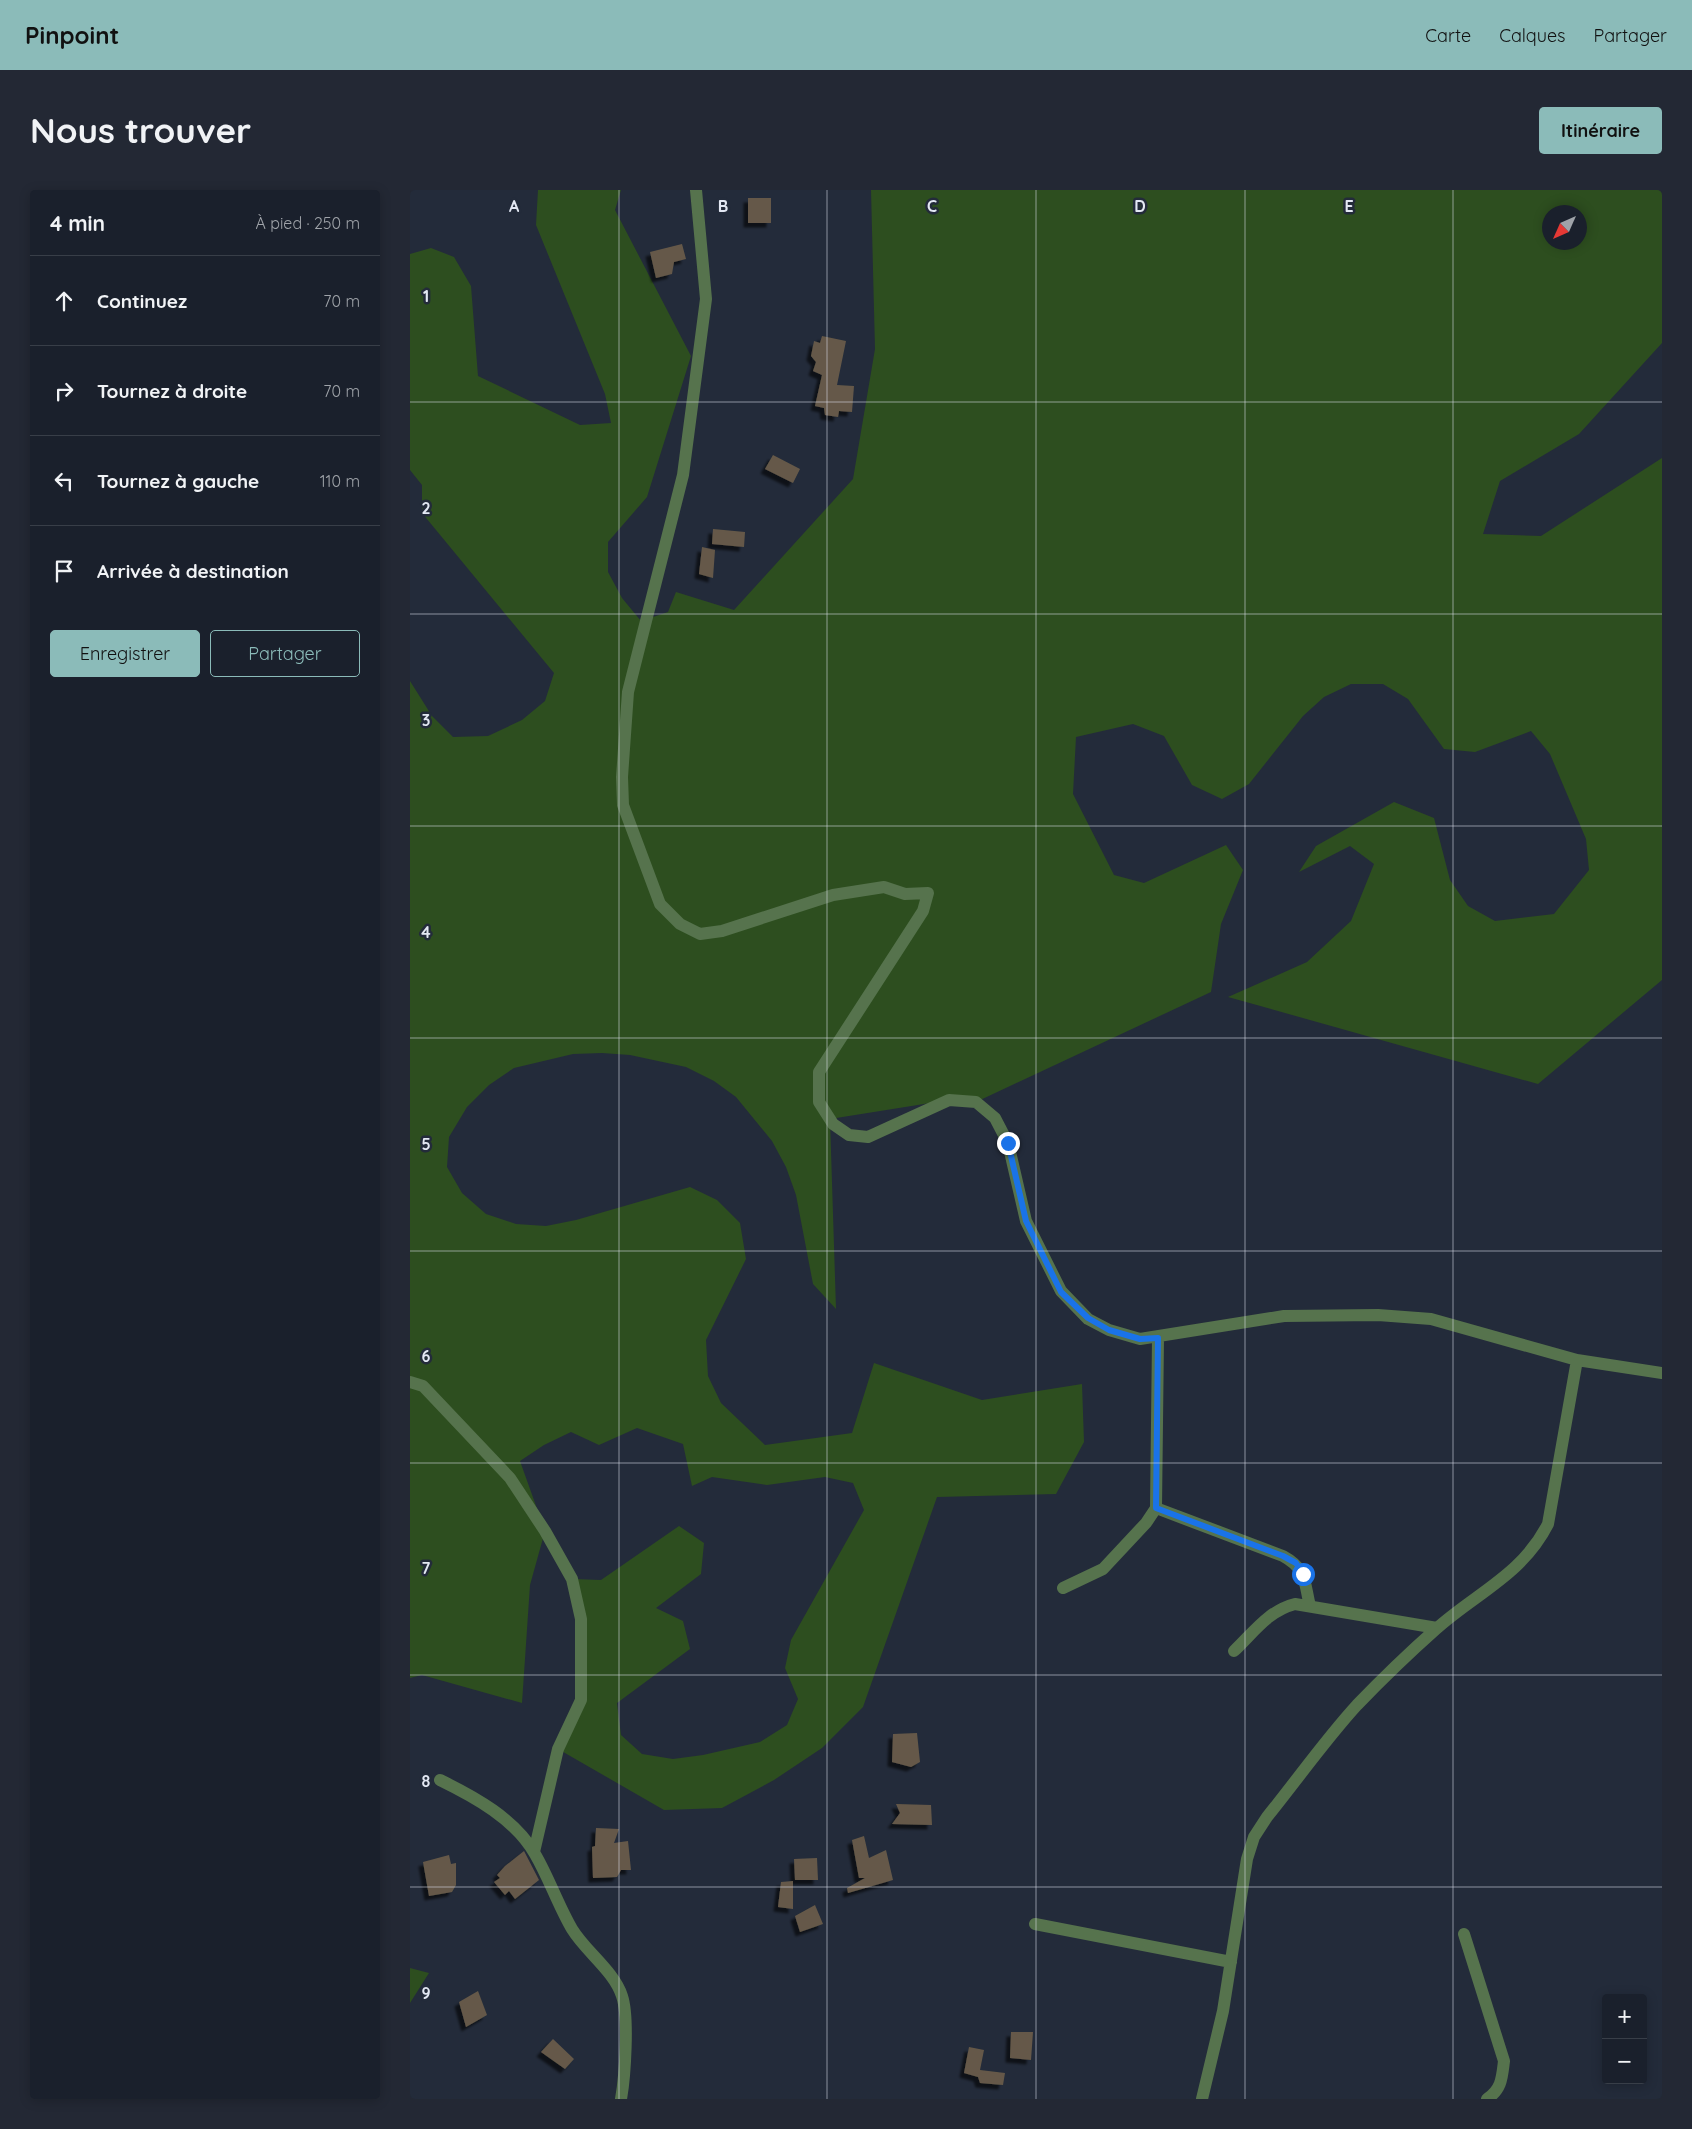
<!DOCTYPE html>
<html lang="fr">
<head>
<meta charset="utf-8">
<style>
  :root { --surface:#1a202c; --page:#232834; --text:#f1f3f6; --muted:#9fa3a9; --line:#383e48; --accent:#8bbbb9 }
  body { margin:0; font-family:Quicksand,sans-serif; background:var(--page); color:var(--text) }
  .controls { position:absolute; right:15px; bottom:15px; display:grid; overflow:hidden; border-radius:5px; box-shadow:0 2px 12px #0003 }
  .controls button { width:45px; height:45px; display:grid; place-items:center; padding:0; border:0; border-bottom:1px solid var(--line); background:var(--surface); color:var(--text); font:25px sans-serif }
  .compass { position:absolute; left:1132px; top:15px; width:45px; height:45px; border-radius:50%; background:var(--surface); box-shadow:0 2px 12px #0003; rotate:225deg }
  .stop { position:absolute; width:15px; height:15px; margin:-11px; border:4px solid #1a73e8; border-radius:50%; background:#fff }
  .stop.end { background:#1a73e8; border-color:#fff; box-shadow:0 1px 5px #0008 }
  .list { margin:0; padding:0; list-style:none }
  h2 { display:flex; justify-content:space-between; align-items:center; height:65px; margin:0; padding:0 20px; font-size:21px }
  h2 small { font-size:16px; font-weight:400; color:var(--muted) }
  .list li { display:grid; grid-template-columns:32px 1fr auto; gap:15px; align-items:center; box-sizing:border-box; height:90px; padding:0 20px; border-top:1px solid var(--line) }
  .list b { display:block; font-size:19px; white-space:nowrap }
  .list em { font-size:16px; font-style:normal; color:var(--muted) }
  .actions { display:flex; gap:10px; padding:15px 20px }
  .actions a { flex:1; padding:11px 0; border:1px solid var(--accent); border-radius:5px; text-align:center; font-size:18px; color:var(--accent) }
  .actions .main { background:var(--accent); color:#111 }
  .icon { flex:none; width:28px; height:28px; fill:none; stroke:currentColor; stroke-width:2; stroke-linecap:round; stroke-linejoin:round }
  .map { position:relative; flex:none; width:1252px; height:1909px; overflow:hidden; border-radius:5px }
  header { display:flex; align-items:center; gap:30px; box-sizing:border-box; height:70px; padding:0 25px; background:var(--accent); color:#111 }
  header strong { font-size:24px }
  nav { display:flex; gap:28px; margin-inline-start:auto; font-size:18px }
  .intro { display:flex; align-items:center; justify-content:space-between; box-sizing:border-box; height:120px; padding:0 30px }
  h1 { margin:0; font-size:35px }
  .button { padding:12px 22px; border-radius:5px; background:var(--accent); color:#111; font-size:18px; font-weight:700 }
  main { display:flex; gap:30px; padding:0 30px }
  aside { flex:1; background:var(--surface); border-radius:5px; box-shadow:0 2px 12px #0003 }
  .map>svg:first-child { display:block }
  .green { fill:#2d4e1f; fill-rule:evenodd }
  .building { fill:#655948; filter:url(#shadow) }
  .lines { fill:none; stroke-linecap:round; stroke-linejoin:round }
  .street { stroke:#56734d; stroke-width:12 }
  .route { stroke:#1a73e8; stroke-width:6 }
  .grid { fill:none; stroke:#e3e8f3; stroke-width:1; stroke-opacity:0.55 }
  .grid-label { font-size:16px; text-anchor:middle; font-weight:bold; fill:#e3e8f3; stroke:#232b3a; stroke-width:5; stroke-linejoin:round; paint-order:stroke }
</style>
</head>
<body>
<header>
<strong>Pinpoint</strong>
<nav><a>Carte</a><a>Calques</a><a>Partager</a></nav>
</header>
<div class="intro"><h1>Nous trouver</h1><a class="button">Itinéraire</a></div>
<main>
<aside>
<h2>4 min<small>À pied · 250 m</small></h2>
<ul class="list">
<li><svg class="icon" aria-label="ahead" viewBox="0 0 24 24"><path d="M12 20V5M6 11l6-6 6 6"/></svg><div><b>Continuez</b></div><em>70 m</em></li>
<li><svg class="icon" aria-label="right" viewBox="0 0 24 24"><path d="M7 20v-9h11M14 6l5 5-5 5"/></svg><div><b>Tournez à droite</b></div><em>70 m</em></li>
<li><svg class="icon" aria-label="left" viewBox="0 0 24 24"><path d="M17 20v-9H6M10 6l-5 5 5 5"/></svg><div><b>Tournez à gauche</b></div><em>110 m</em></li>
<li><svg class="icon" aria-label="arrive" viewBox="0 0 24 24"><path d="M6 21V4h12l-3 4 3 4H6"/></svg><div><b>Arrivée à destination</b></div></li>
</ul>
<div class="actions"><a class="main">Enregistrer</a><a>Partager</a></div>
</aside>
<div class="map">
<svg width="1252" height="1909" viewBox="0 0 1252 1909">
  <defs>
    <filter id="shadow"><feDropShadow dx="-4.5" dy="4.5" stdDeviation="1" flood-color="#0009"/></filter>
  </defs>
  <rect width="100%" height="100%" fill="#232b3a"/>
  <path class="green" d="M128,0H211L205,20L281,166L237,307L198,352V382L212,408L231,431L258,422L266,402L324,420L443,289L465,159L461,0H1252V153L1169,244L1090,291L1073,344L1131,346L1252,268V790L1128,894L818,807L897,772L941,731L964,674L940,656L889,682L906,656L984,612L1024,628L1040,690L1058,716L1085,731L1144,724L1179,680L1176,649L1140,564L1121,541L1065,562L1034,559L998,509L973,494H941L914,507L893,526L839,594L812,609L782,595L754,546L723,534L666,547L663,604L704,685L734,693L816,655L833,680L811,734L801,802L566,912L539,910L420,929L426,1119L403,1094L386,1005L376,977L362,951L326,907L304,891L276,877L220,865L192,863L163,864L104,878L79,895L57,917L39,947L37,977L52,1003L76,1024L106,1034L136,1036L166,1030L280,997L307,1010L330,1033L336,1069L296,1150L298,1186L311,1213L355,1255L442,1243L464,1173L572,1210L672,1194L674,1252L646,1304L527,1307L453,1517L412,1558L364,1590L312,1618L254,1620L148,1559L171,1510L172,1472L162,1389L191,1390L269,1336L294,1353L291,1384L246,1418L273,1431L280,1459L207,1513L211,1545L232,1564L263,1569L293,1565L350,1552L377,1535L388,1509L375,1478L381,1450L454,1320L443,1293L415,1287L357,1295L302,1287L282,1296L273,1254L227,1238L189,1255L161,1242L134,1255L110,1271L135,1341L120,1395L112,1513L12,1485L0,1488V491L22,526L43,547L78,546L112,530L135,511L144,483L12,323V295L0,280V64L21,58L44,67L61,96L68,186L170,235L201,233L195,204L126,35ZM1140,22H1170V52H1140Z
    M0,1778L19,1783L0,1813Z"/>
  <path class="building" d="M338,8H361V33H338Z
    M272,54L276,69L264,72L262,84L246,88L240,62Z
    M412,146L436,151L427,195L444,196L442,222L429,221L428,227L415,225L414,218L405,216L412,185L403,181L406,172L401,166L404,151L410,153Z
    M363,265L390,279L383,293L355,279Z
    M303,339L335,342L334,357L302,354Z
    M292,357L305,360L303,388L289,384Z
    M507,1543L510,1572L501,1577L482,1572L483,1544Z
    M486,1614L521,1615L522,1635L482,1634L490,1623Z
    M186,1638L209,1639L204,1653L218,1651L221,1680H211L207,1687L183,1688L182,1657L185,1656Z
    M454,1646L459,1668L476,1660L483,1690L438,1703L437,1698L455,1688H449L442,1650Z
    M114,1661L129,1690L105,1709L99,1701L95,1705L84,1692L90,1688L87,1685L95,1676Z
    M39,1665L41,1674L46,1673V1695L42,1702L19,1706L13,1672Z
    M407,1668L408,1690H385L384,1669Z
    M383,1691V1719L368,1717L371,1692Z
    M405,1715L413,1734L390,1742L385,1726Z
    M68,1801L77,1825L56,1837L49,1812Z
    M601,1842H623L621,1870L600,1868Z
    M143,1849L164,1869L155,1879L131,1862Z
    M559,1857L574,1860L570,1880L595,1883L593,1895L570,1893L568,1887L554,1883Z"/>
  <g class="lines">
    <path class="street" d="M286,0L296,109L273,285L218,502L212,587L213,615L250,714L270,734L290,744L312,741L423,705L474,697L495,704L518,703L513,721L409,882V912L423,934L439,945L458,947L539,910L566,912L585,928L598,953L616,1031L651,1101L678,1129L699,1140L730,1149L874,1126L968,1125L1021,1129L1167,1170L1252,1183
      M0,1192L13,1196L100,1288L135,1341L162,1389L171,1429V1510L148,1559L124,1662
      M746,1318L873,1366C897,1379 894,1392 900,1416
      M653,1398L693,1379L736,1333L746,1318L748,1148
      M824,1461C844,1442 858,1421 885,1414L1027,1438
      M30,1590C65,1607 105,1629 125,1664C139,1688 148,1715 162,1739C176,1762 204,1781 212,1806C219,1827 215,1887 211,1909
      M625,1734L821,1772
      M1054,1744L1094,1871C1092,1887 1092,1899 1077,1909
      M792,1909L813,1821L837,1669L844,1647L857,1627C887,1590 915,1550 947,1515C972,1489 999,1463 1026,1439C1066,1403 1112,1385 1138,1334L1167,1170"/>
  </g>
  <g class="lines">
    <path class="route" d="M598,953L616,1031L651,1102L678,1128L699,1140L730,1149L748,1148L746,1318L873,1366L886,1373L893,1384"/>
  </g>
  <path class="grid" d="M209,0V1909M417,0V1909M626,0V1909M835,0V1909M1043,0V1909M0,212H1252M0,424H1252M0,636H1252M0,848H1252M0,1061H1252M0,1273H1252M0,1485H1252M0,1697H1252"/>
  <g class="grid-label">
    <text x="104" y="22">A</text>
    <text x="313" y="22">B</text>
    <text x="522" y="22">C</text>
    <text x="730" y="22">D</text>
    <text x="939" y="22">E</text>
    <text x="16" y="112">1</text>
    <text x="16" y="324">2</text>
    <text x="16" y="536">3</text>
    <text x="16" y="748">4</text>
    <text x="16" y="960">5</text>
    <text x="16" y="1172">6</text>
    <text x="16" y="1384">7</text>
    <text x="16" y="1597">8</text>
    <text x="16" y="1809">9</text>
  </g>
</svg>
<div class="controls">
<button>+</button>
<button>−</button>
</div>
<svg class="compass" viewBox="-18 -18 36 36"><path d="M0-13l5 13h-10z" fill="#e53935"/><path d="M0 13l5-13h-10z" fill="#9fa3a9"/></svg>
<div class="stop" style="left:893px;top:1384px"></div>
<div class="stop end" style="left:598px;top:953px"></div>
</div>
</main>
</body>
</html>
